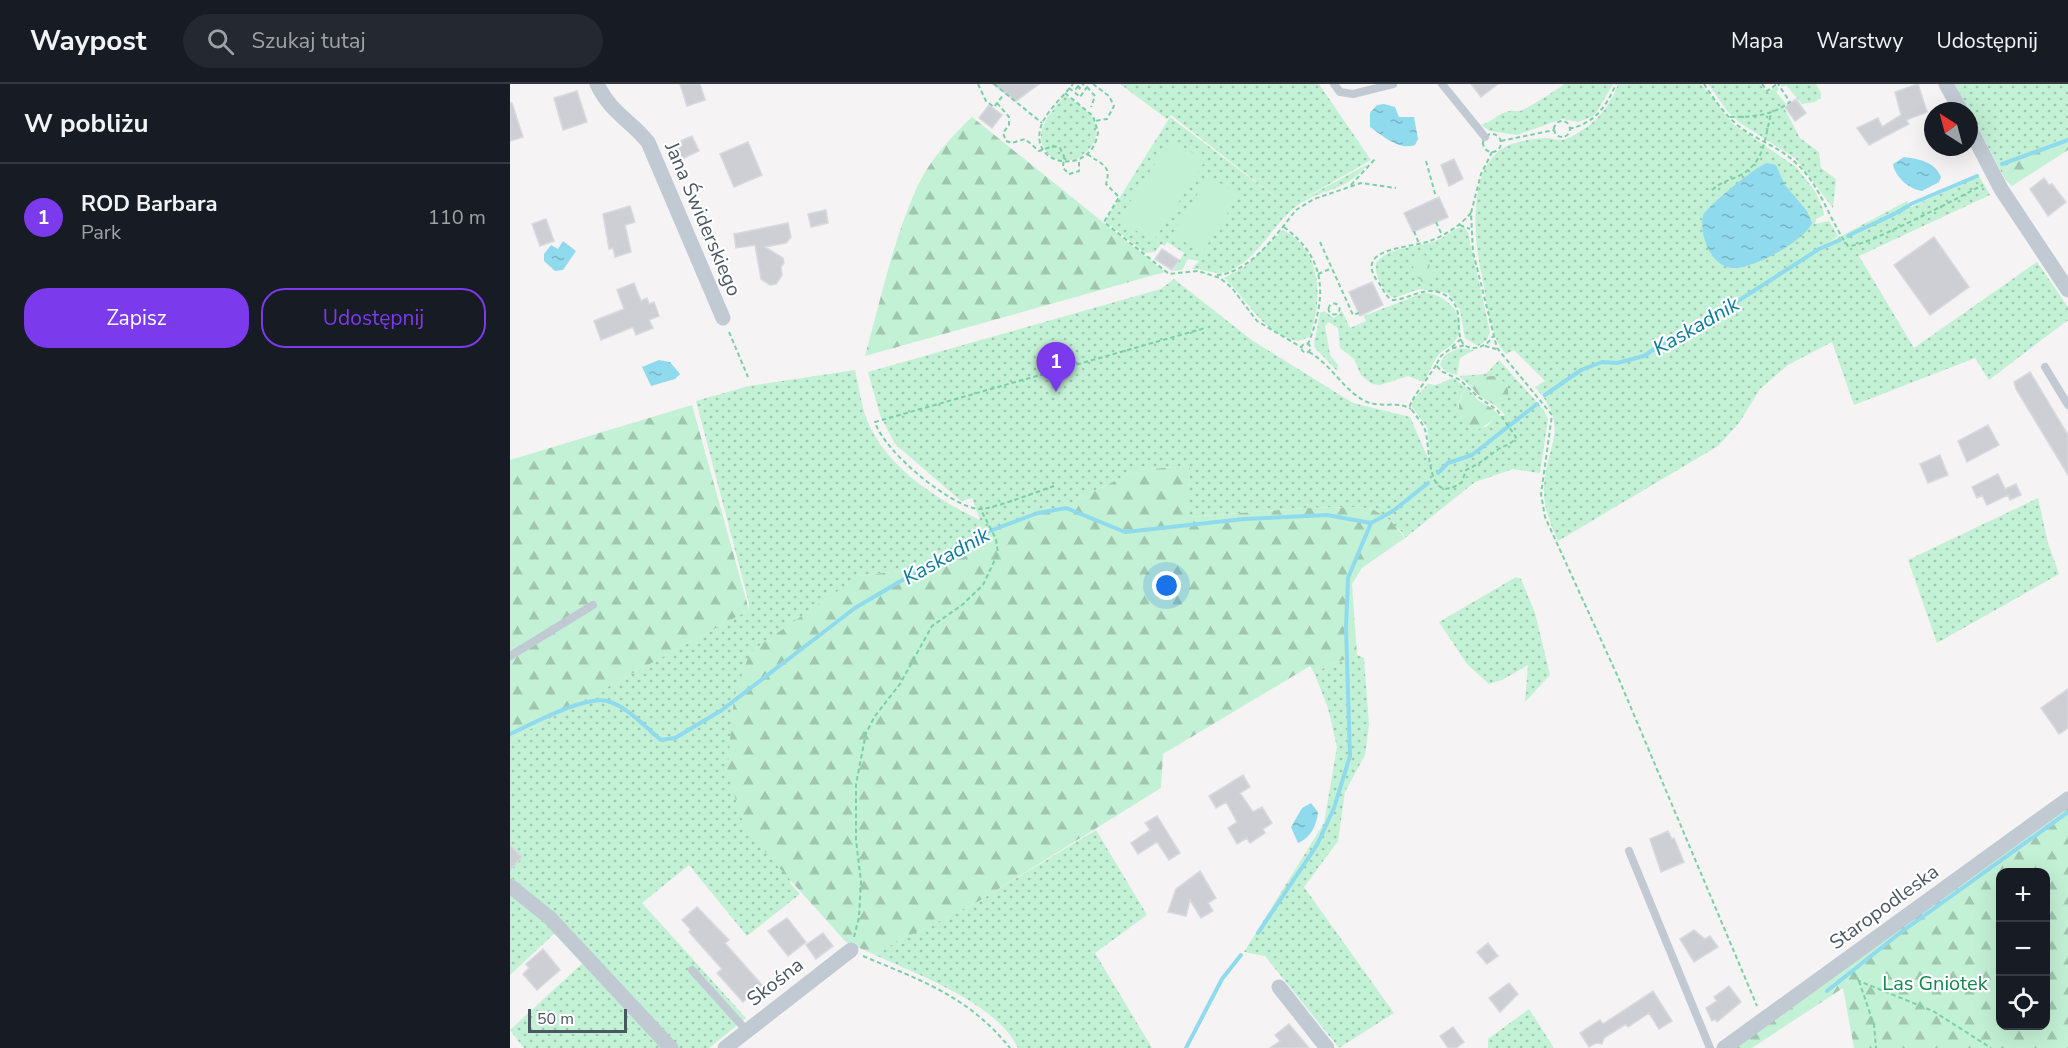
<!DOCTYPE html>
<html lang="pl">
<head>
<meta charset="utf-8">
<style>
  :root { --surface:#171b24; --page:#242831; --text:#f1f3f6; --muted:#9ea1a6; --line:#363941; --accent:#7c3aed }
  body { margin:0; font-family:"Nunito Sans",sans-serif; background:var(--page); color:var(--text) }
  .controls { position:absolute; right:18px; bottom:18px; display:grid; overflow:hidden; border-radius:12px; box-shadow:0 6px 24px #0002 }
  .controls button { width:54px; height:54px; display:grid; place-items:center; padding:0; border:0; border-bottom:2px solid var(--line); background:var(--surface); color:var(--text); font:30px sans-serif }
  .compass { position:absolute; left:1414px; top:18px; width:54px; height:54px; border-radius:50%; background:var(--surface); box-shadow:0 6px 24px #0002; rotate:324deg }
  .scale { position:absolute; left:18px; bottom:15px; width:99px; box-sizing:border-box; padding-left:6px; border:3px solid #4a5661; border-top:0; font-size:16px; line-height:21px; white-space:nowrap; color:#4a5661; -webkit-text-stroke:4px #fff; paint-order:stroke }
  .you { position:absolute; left:657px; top:502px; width:21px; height:21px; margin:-15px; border:4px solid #fff; border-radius:50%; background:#1a73e8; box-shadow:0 0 0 9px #1a73e833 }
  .badge { display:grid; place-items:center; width:39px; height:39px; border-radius:50%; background:var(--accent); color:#fff; font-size:20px; font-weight:700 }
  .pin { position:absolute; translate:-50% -50px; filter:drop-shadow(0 2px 3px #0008) }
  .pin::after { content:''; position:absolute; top:32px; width:21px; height:18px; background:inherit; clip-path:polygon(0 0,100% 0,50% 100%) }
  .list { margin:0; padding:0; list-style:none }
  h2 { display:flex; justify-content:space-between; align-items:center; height:78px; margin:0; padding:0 24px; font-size:26px }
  h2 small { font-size:20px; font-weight:400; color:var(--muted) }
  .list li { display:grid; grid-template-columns:39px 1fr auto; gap:18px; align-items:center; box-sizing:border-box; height:108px; padding:0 24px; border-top:2px solid var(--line) }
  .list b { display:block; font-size:22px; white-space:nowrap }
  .list p { margin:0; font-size:20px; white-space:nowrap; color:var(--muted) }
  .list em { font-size:20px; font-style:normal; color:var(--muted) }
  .actions { display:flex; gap:12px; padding:18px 24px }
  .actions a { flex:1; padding:14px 0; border:2px solid var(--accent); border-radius:24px; text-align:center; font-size:21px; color:var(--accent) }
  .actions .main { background:var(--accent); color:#fff }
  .icon { flex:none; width:33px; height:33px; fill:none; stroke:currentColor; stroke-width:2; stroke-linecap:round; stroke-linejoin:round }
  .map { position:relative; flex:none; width:1558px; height:964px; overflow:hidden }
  header { display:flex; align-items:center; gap:36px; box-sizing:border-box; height:84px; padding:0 30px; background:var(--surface); border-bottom:2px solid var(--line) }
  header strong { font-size:28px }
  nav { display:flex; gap:33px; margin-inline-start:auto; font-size:21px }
  .search { width:420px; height:54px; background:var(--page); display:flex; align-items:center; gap:15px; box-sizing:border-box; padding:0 21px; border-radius:33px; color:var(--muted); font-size:22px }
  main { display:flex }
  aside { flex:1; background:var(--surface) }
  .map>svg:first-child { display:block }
  .grass { fill:url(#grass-dots) }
  .forest { fill:url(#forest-firs); fill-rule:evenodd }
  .park { fill:url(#park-crowns) }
  .pitch { fill:#c3f1d5 }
  .water { fill:url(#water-ripples) }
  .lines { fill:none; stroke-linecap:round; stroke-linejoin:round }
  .stream { stroke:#90daee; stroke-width:4 }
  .building { fill:#cdcfd5; stroke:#d7d9de; stroke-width:1.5 }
  .path { stroke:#7ad0a6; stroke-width:2; stroke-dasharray:4.5 3; stroke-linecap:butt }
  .service { stroke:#c1cad2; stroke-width:8 }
  .minor { stroke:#c1cad2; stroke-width:15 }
  .labels { text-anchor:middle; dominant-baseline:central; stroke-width:4.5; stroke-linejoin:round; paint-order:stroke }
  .street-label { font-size:20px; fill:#4a5661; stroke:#fff }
  .park-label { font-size:20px; fill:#17864f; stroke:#fff }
  .water-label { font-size:21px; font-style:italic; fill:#0c7c9b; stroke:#fff }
</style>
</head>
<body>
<header>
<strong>Waypost</strong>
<div class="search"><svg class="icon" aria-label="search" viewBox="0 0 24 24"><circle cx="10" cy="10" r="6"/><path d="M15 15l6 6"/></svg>Szukaj tutaj</div>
<nav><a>Mapa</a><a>Warstwy</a><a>Udostępnij</a></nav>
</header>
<main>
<aside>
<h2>W pobliżu<small></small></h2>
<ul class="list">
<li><span class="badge">1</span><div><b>ROD Barbara</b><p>Park</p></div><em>110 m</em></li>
</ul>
<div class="actions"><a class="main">Zapisz</a><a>Udostępnij</a></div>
</aside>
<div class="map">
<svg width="1558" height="964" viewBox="0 0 1558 964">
  <defs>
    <pattern id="grass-dots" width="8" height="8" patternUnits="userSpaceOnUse" patternTransform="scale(1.5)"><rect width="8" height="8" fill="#c3f1d5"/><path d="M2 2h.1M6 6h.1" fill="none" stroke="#a0c6b0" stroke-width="1.8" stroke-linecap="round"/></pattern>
    <pattern id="forest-firs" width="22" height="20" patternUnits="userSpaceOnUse" patternTransform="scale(1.5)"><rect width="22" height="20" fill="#c3f1d5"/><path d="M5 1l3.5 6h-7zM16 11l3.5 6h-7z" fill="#a0c6b0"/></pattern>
    <pattern id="park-crowns" width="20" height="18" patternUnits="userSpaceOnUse" patternTransform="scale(1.5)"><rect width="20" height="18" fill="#c3f1d5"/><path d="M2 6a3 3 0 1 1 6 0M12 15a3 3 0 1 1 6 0" fill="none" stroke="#a0c6b0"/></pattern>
    <pattern id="water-ripples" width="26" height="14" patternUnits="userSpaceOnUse" patternTransform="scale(1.5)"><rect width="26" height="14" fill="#90daee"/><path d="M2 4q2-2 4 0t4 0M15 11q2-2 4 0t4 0" fill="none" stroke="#78b4c4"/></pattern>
  </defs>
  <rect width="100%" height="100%" fill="#f5f3f3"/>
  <path class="grass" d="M610,0H809L861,76L779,123L858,80C835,109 814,103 788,121C763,139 751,171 722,186C709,193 696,185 682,185L689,177L678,175L672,186L663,187L674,169L657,158L655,162L651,160L645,168L635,169L595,137L660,33L772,118L661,31L657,35Z
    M1054,0H1103L1088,26L1082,33L1068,38L1052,35L1007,51L980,47L971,41C982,38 986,31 996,28C1001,26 1005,27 1010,27C1015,26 1050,4 1054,0Z
    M1108,0H1191L1223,40L1286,83L1305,107L1313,125L1314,131L1306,135L1305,140L1319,137L1328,152L1318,159L1397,117L1401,123L1469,92L1480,111L1349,172L1404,264L1527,178L1558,223V236L1479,296L1465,274L1344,321L1322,258L1278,281L1250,305L1229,339L1208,362L1048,457C1041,441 1034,425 1034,408C1034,361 1063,346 1025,303L1035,297L1004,266L996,270C979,252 977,215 972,192C963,155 956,75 1002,60C1014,56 1026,54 1038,54C1044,55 1050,57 1056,55C1080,45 1100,25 1108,0Z
    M1198,0H1250L1257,8L1267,2L1269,5L1266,8L1276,20L1273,22L1290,54L1309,68L1311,84L1326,95L1323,124L1285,74L1230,39L1218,28Z
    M1270,0H1306L1311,9V14L1305,18L1292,20L1276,1L1272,3Z
    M1445,0H1558V51L1496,82L1495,95Z
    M555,11C564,18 576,24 582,33C595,52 577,76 556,77C547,76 540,73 535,66C522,46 544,26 555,11Z
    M954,143L958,149L980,248L977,256L968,262L955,254L950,226L938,209L909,205L884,214C873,209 864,190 866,179C878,162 909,164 928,156C938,152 944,143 954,143Z
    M773,146C813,167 813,217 799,253L789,257C752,251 740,217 714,194L736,182Z
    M664,195L743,257L843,319L900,333L921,381L917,343L902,323V317L918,300L926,301L943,294L957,304C944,318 947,330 959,344L976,343L983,336V325L991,333L995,331L986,322L997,315V301C984,289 973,290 960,302L949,292L976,290L989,276L1033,325L1038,335L1030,389L1003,385L965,398L895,454L891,447L864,426L845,423L794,424L678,433L680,382L627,386L557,421L475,450L422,483L349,492L280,799L290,810L237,852L179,781L132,819L236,934L199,964H14L0,946L76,876L46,848L0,891V656L239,526V519L186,317L239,302L345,286C349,302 351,321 357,336C376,383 426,415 470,436L462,414L451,417L385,360L370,331L358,288L651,205Z
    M913,209C936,208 961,235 945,257C941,263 935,265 930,269C923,277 919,289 914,298L898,292L870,301L862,300L851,291L844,275L830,264L828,244L819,238L815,242L820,271L828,281L827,287C797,253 803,274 810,229L814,227L824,234L832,227L840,244L856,237L854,232Z
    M951,264L964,266L950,274L947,291L937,288L930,281C933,270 941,267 951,264Z
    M1528,414L1538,459L1549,490L1427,559L1398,476Z
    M1006,493L1011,495L1025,529L1040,591L1015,618L1018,581L992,596L979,600L957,580L929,538Z
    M847,571L854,574L859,641L855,671L835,708L828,757L794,803L884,929L829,964L755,872L734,868L814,739L827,663L818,624L805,591L816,582Z
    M586,746L637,831L585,869L642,964H508C487,919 406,890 363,870L469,817Z
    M1019,925L1044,964H978V955Z"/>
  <path class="forest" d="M462,33L655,188L355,272C371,215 383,155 408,101C420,76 442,52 462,33Z
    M1558,51V66L1502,102L1495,95L1496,82Z
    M983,292C995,295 1001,304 997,315L986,322L968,311L960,302L972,293Z
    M957,304L968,316L983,325V336L968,346C946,345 944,318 957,304Z
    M182,321L239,526L0,656V376Z
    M680,382L679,433L794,424L845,423L864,426L880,436L895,454L852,484L842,500L847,571L816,582L805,591L800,582L653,670L651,704L469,817L363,870L336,858L236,747L217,689L224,614L240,568L349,492L422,483L475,450L557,421L627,386Z
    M1558,722V964H1344L1333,904L1242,964H1223ZM1490,788H1536V942H1490Z"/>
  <path class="park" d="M915,171L925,193L910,199L901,178Z"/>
  <path class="pitch" d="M661,55L695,77L643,158L609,135Z
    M699,92L729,111L692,169L662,150Z"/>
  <path class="water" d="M874,20L885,23L889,33H904L908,55L905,61C889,67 872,51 860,43V29L867,21Z
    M1394,73C1409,75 1425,78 1431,93L1429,98L1412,107C1399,105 1385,93 1383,80Z
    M1257,79L1266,81L1275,101L1297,127L1302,139C1294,157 1242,186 1222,184C1200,182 1189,150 1193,131C1199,121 1246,82 1257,79Z
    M53,157L66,167L53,186L45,187L34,177V170L41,161L48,165Z
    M149,276L160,278L170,290L165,295L141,302L132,283Z
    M801,719L808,728C807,740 801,754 788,759L781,743L792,724Z"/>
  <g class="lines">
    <path class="stream" d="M1492,80L1558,56
      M1401,120L1467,92
      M1338,152C1358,141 1378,135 1398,122
      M1035,311L1071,286L1092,278L1107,279L1134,272L1150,261L1178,249L1309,165L1330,156
      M928,389L938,379L962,371L1027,320
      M0,650C22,640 75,611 97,617C117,622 136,644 151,656L165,654L212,626L345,524L469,451L528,429L556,424L615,448L734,435L817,431L861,439L883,427L918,399
      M748,849L807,761L824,724L840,672L836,543L838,494L861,439
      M1317,907L1390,849L1558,728
      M676,964L712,895L731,871"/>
  </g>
  <path class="building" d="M170,0H190L195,16L177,22Z
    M483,0H529L506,17Z
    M961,0H988L971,13Z
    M1408,0L1417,28L1396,36L1399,40L1359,61L1347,44L1368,34L1372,43L1391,31L1385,8Z
    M67,7L77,38L53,46L44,14Z
    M1286,15L1296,29L1285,37L1275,23Z
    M0,19H2L13,53L0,57Z
    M479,21L492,31L482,44L469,34Z
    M182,52L189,67L166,78L159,62Z
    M238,58L252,91L224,103L210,70Z
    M944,75L953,95L939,102L931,81Z
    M1534,94L1539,101L1542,100L1556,118L1538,132L1520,105Z
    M929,113L938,133L903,148L894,129Z
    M120,122L125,138L115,141L121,168L105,173L103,164L99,165L93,130Z
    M316,126L318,139L301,143L298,130Z
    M36,135L44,157L30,162L22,140Z
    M278,139L281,153L276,159L255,163L273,174L274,179L271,183L272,191L266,200L260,201L251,195L245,161L226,164L224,150Z
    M1424,153L1459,203L1420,231L1384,181Z
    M652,165L669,176L662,186L645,175Z
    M862,198L873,221L850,232L839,208Z
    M124,199L131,217L137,214L139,220L144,218L149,232L139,236L143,244L126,251L123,243L91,256L84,237L114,225L107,206Z
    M1520,288L1558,351V391L1506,305L1504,298Z
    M1478,341L1489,361L1457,378L1448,357Z
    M1430,371L1438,391L1418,399L1410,380Z
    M1488,390L1495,405L1506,400L1511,411L1500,416L1498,411L1477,421L1472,411L1467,414L1462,403Z
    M1558,605V644L1549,650L1531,624Z
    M733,691L740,703L730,709L743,728L752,723L762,739L753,745L755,749L740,759L737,754L727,760L718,744L727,738L716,718L706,724L699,712Z
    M647,732L670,769L659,776L647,758L628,770L621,759L640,746L635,739Z
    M1158,747L1162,755L1164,754L1174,778L1151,788L1140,755Z
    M0,761L12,773L0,786Z
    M690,787L706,814L698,819L703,827L691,834L680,816L676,832L658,828L666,805Z
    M187,823L219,856L215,859L252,901L233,918L207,889L212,885L179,848L181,846L172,836Z
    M277,834L296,858L278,872L258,847Z
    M1184,846L1195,855L1200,852L1208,863L1184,878L1170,855Z
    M313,849L323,862L306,875L296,861Z
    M978,859L988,872L977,880L967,868Z
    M33,865L50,886L27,906L13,890L19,884L16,880Z
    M999,899L1008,910L990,928L979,914Z
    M1219,902L1231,918L1207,938L1205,935L1202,937L1196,924L1207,917L1204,913Z
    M1143,907L1162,937L1149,945L1139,929L1118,943L1116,940L1094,954L1092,960L1086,959L1079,963L1070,949L1090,936L1093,940Z
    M779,940L799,964H760L770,957L765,951Z
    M943,943L954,958L946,964H938L930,952Z"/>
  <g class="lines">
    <path class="path" d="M468,0L476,17L484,23L494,10
      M484,0L532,39
      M583,0L599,12L604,22L597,35L585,37
      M1194,0C1205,17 1219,37 1237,48C1254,59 1272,65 1287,80C1311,102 1319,136 1338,162C1354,164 1453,111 1473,101
      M1252,0L1257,7L1267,0
      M568,2L570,4L568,6L566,5Z
      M577,3L585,12L581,23
      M559,4L570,13L577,3L572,0
      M555,9L583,32L588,48C583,91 522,84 530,46C533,30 553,13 563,0
      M487,19L499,33V41L493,49L496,57L502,59L515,55L529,67L543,62L550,64L554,72L553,84L559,90L569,87V76
      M1220,33C1243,33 1261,32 1280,18L1268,0
      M1044 45a8 8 0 1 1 16 0a8 8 0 1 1-16 0Z
      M1059,45C1085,39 1096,23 1106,0
      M973 59a9 9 0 1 1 18 0a9 9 0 1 1-18 0Z
      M991,57L1044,46
      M982,68L971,90L961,129L963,168L987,264L1042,331L1031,410L1035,433L1108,593L1247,922
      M577,70C591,80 602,81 596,100L609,113L594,138L659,190L688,187L710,194L722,204L747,237L791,263
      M916,77L926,113
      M841,101L865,75
      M1202,106C1211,98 1220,96 1231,91C1256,76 1254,55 1261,30
      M961,129C951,141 934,152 920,157C902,164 842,163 868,198C874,205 874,211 882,216C899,216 912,202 931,209C957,220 944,244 952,258C960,270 978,262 983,252
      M926,138L932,151
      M950,141L960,145
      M774,143C817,175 817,213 798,260
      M904,147L909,160
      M810,158L843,231L849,229
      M808,190L822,184
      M707,191C740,189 767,150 786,126L804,115L851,99L886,104
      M818.5 225a5.5 5.5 0 1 1 11 0a5.5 5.5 0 1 1-11 0Z
      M219,248L238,293
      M791.5 264a4.5 4.5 0 1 1 9 0a4.5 4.5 0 1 1-9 0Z
      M975,262L986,265
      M942,263L951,255
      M799,268C822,281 833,306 855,317C871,325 887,316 901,325
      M926,281C921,290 901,315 900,322C904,331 912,337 915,346C921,363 915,425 952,398L956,386C971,379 973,376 986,367C993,361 1001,362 1006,353L987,326L967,312L950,296L931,287L926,281L931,272L940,265L955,261
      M544,402C529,407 480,426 469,425C439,422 373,366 365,338L695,244
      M344,853L349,833L351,798L346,756V700L356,649L365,632L390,600L422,542L452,521L473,501L488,469L486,455L471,426
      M353,872C412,897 458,912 500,964
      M1343,889L1349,897L1423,927L1481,964
      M1349,897L1364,941L1366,964"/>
    <path class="service" d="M824,0L830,8L843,10L883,0
      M932,0L975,53
      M1535,283L1558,321
      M0,572L83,521
      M1119,767L1200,964
      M182,886L237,947"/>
    <path class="minor" d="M87,0C101,29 119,35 138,58L213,234
      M1436,0L1451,27
      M1459,43L1491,105L1558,206
      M0,802L40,834L161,964
      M769,903L817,964
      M215,964L341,866
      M1214,964L1558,715"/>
  </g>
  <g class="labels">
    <g class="street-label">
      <text transform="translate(193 135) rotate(67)">Jana Świderskiego</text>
      <text transform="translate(1374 823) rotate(-36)">Staropodleska</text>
      <text transform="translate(265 898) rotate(-38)">Skośna</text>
    </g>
    <g class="park-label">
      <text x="1425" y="899">Las Gniotek</text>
    </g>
    <g class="water-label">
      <text transform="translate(1186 242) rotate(-30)">Kaskadnik</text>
      <text transform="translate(436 472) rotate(-29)">Kaskadnik</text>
    </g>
  </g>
</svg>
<div class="controls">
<button>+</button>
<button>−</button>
<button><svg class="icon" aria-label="locate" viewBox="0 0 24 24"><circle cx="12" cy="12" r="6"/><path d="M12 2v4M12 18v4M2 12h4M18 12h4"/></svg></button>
</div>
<svg class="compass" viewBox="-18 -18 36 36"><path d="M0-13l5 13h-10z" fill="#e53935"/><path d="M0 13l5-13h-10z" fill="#9ea1a6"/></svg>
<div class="scale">50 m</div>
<div class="you"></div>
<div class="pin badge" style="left:546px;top:308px">1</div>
</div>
</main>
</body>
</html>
